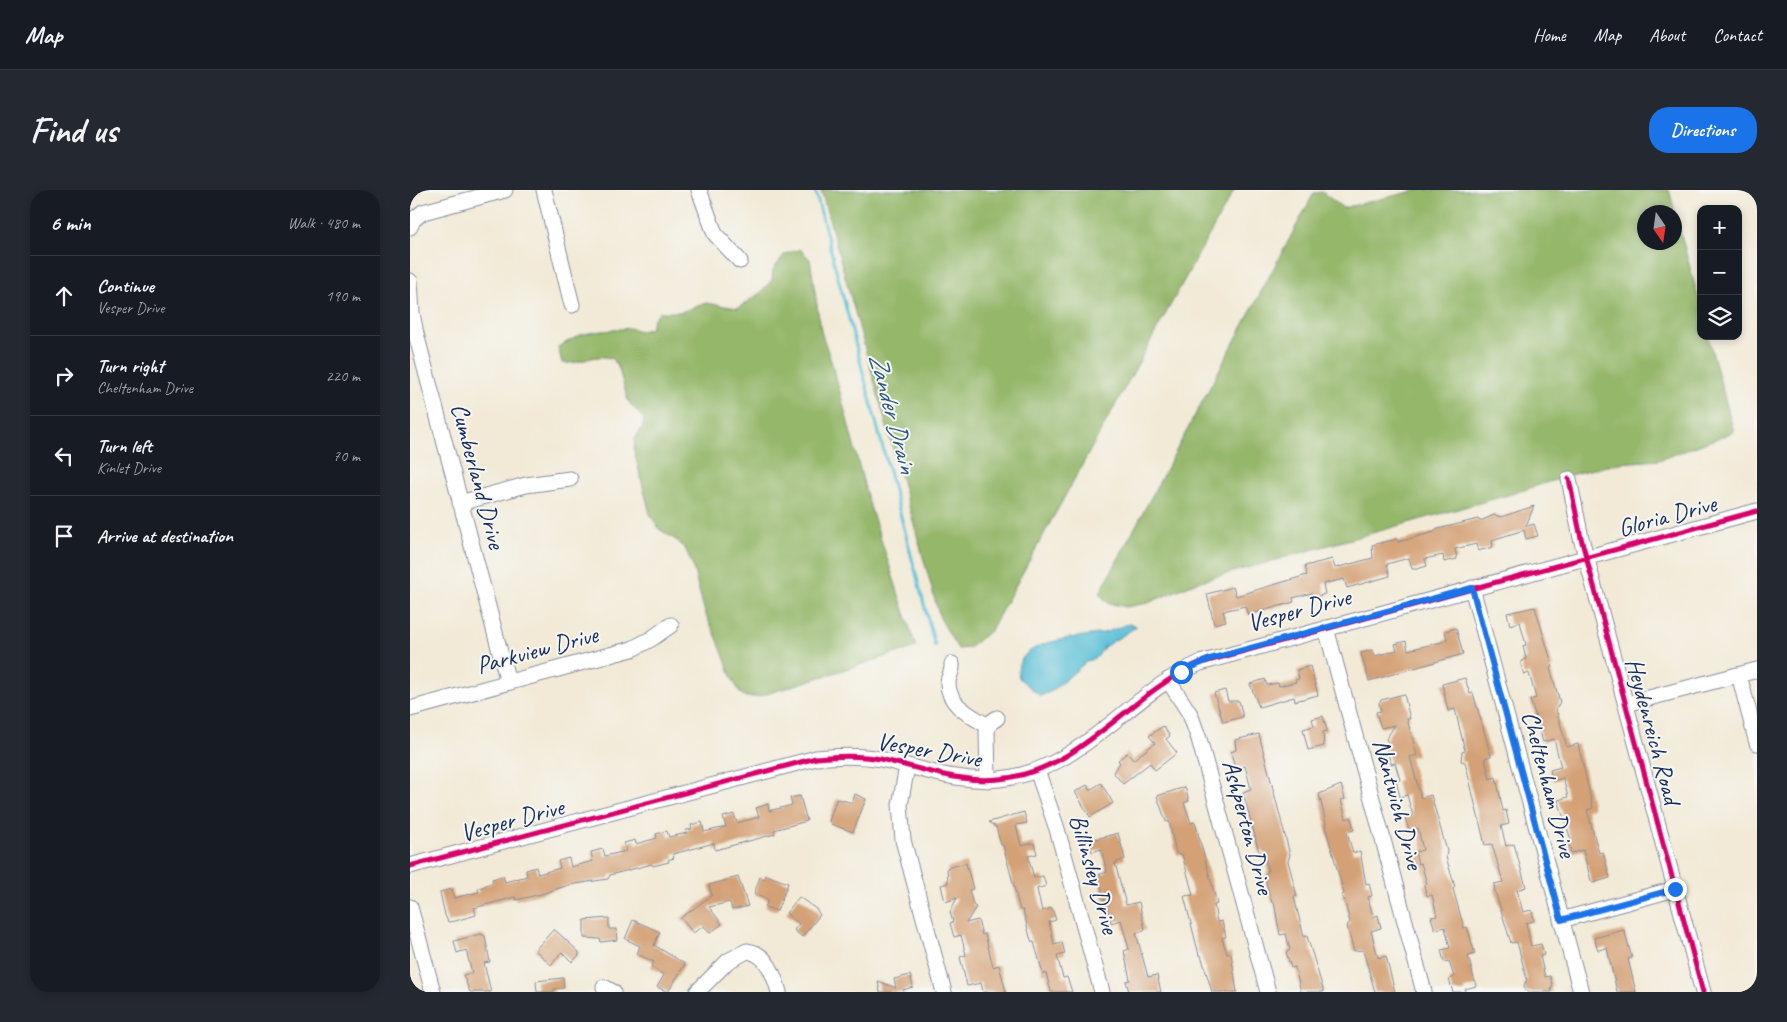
<!DOCTYPE html>
<html lang="en">
<head>
<meta charset="utf-8">
<style>
  :root { --surface:#171b24; --page:#242831; --text:#f1f3f6; --muted:#9ea1a6; --line:#363941; --accent:#1a73e8 }
  body { margin:0; font-family:Caveat,sans-serif; background:var(--page); color:var(--text) }
  .controls { position:absolute; right:15px; top:15px; display:grid; overflow:hidden; border-radius:10px; box-shadow:0 2px 8px #0003 }
  .controls button { width:45px; height:45px; display:grid; place-items:center; padding:0; border:0; border-bottom:1px solid var(--line); background:var(--surface); color:var(--text); font:25px sans-serif }
  .compass { position:absolute; left:1227px; top:15px; width:45px; height:45px; border-radius:50%; background:var(--surface); box-shadow:0 2px 8px #0003; rotate:167deg }
  .stop { position:absolute; width:15px; height:15px; margin:-11px; border:4px solid #1a73e8; border-radius:50%; background:#fff }
  .stop.end { background:#1a73e8; border-color:#fff; box-shadow:0 1px 5px #0008 }
  .list { margin:0; padding:0; list-style:none }
  h2 { display:flex; justify-content:space-between; align-items:center; height:65px; margin:0; padding:0 20px; font-size:21px }
  h2 small { font-size:16px; font-weight:400; color:var(--muted) }
  .list li { display:grid; grid-template-columns:32px 1fr auto; gap:15px; align-items:center; box-sizing:border-box; height:80px; padding:0 20px; border-top:1px solid var(--line) }
  .list b { display:block; font-size:19px; white-space:nowrap }
  .list p { margin:0; font-size:16px; white-space:nowrap; color:var(--muted) }
  .list em { font-size:16px; font-style:normal; color:var(--muted) }
  .icon { flex:none; width:28px; height:28px; fill:none; stroke:currentColor; stroke-width:2; stroke-linecap:round; stroke-linejoin:round }
  .map { position:relative; flex:none; width:1347px; height:802px; overflow:hidden; border-radius:20px }
  header { display:flex; align-items:center; gap:30px; box-sizing:border-box; height:70px; padding:0 25px; background:var(--surface); border-bottom:1px solid var(--line) }
  header strong { font-size:24px }
  nav { display:flex; gap:28px; margin-inline-start:auto; font-size:18px }
  .intro { display:flex; align-items:center; justify-content:space-between; box-sizing:border-box; height:120px; padding:0 30px }
  h1 { margin:0; font-size:35px }
  .button { padding:12px 22px; border-radius:20px; background:var(--accent); color:#fff; font-size:18px; font-weight:700 }
  main { display:flex; gap:30px; padding:0 30px }
  aside { flex:1; background:var(--surface); border-radius:20px; box-shadow:0 2px 8px #0003 }
  .map>svg:first-child { display:block }
  .forest { fill:#95b76b; stroke:#587364; fill-rule:evenodd }
  .water { fill:#58bfd6; stroke:#3a779a }
  .lines { fill:none; stroke-linecap:round; stroke-linejoin:round }
  .stream { stroke:#58bfd6; stroke-width:3 }
  .building { fill:#d4a176 }
  .minor-casing { stroke:#868c9a; stroke-width:17 }
  .minor { stroke:#fff; stroke-width:15 }
  .cycleway-casing { stroke:#f6f6f2; stroke-width:8 }
  .cycleway { stroke:#d6006c; stroke-width:5 }
  .route { stroke:#1a73e8; stroke-width:6 }
  .labels { text-anchor:middle; dominant-baseline:central; stroke-width:4; stroke-linejoin:round; paint-order:stroke }
  .street-label { font-size:25px; fill:#1b2f5e; stroke:#f6f6f2 }
  .water-label { font-size:26px; font-style:italic; fill:#2d5a82; stroke:#f6f6f2 }
</style>
</head>
<body>
<header>
<strong>Map</strong>
<nav><a>Home</a><a>Map</a><a>About</a><a>Contact</a></nav>
</header>
<div class="intro"><h1>Find us</h1><a class="button">Directions</a></div>
<main>
<aside>
<h2>6 min<small>Walk · 480 m</small></h2>
<ul class="list">
<li><svg class="icon" aria-label="ahead" viewBox="0 0 24 24"><path d="M12 20V5M6 11l6-6 6 6"/></svg><div><b>Continue</b><p>Vesper Drive</p></div><em>190 m</em></li>
<li><svg class="icon" aria-label="right" viewBox="0 0 24 24"><path d="M7 20v-9h11M14 6l5 5-5 5"/></svg><div><b>Turn right</b><p>Cheltenham Drive</p></div><em>220 m</em></li>
<li><svg class="icon" aria-label="left" viewBox="0 0 24 24"><path d="M17 20v-9H6M10 6l-5 5 5 5"/></svg><div><b>Turn left</b><p>Kinlet Drive</p></div><em>70 m</em></li>
<li><svg class="icon" aria-label="arrive" viewBox="0 0 24 24"><path d="M6 21V4h12l-3 4 3 4H6"/></svg><div><b>Arrive at destination</b></div></li>
</ul>
</aside>
<div class="map">
<svg width="1347" height="802" viewBox="0 0 1347 802">
  <rect width="100%" height="100%" fill="#f6f6f2"/>
  <filter id="ink" filterUnits="userSpaceOnUse"><feTurbulence type="fractalNoise" baseFrequency=".02" numOctaves="2"/><feDisplacementMap in="SourceGraphic" scale="10" xChannelSelector="R" yChannelSelector="G"/><feConvolveMatrix kernelMatrix="1 2 1 2 8 2 1 2 1" color-interpolation-filters="sRGB"/></filter>
  <filter id="wash" filterUnits="userSpaceOnUse"><feTurbulence type="fractalNoise" baseFrequency=".0096" numOctaves="4" result="noise"/><feDisplacementMap in="SourceGraphic" scale="20" xChannelSelector="R" yChannelSelector="G"/><feGaussianBlur stdDeviation="1.12" result="paint"/><feColorMatrix in="noise" values="0 0 0 0 0 0 0 0 0 0 0 0 0 0 0 0 0 1.4 0 .05"/><feComposite in="paint" operator="in"/></filter>
  <g filter="url(#wash)">
    <rect width="100%" height="100%" fill="#f2ead7"/>
    <path class="forest" d="M411,0H824L581,440L559,458L548,459L530,428Z
      M1008,0H1259L1291,118V146H1298L1324,242L1249,270L1209,273L1167,283L1098,305L787,392L738,413L716,417L698,413L690,405L692,399L904,3L912,2L933,18ZM1234,22H1264V52H1234Z
      M390,59L400,69L411,141L425,183L458,310L506,457L347,507H336L330,503L321,486L307,448L295,423L282,374L276,360L269,352L249,339L240,324L224,261L225,249L233,236L234,229L218,211L209,179L203,169C182,162 173,175 152,173L148,157L170,145L184,142L220,138L231,141L241,138L243,129L250,122H271L296,113L328,118L350,103L362,90L363,80L375,64Z"/>
    <path class="water" d="M719,434L725,435L726,437L694,457L688,466L676,472L642,501L630,506L609,488C600,449 669,448 693,443C702,441 710,436 719,434Z"/>
    <g class="lines">
      <path class="stream" d="M405,0L525,456"/>
    </g>
    <g id="blocks">
      <path class="building" d="M1124,316L1116,336L1124,334L1128,346L1116,349L1114,340L1085,349L1082,351L1083,357L1068,361L1066,354L1045,359L1047,369L1034,372L1033,365L1015,369L1017,376L1007,379H1002L999,368L977,374L980,386L937,398L934,389L913,394L915,404L903,408L902,403L883,408L884,412L838,425L835,416L813,421L816,431L804,434L797,404L823,397L826,406L897,385L895,376L922,369L925,378L963,368L962,355L987,349L988,352L1024,342L1028,339L1068,329L1070,331L1084,325L1091,327Z
        M1125,417L1143,477L1140,478L1150,512L1146,519L1157,557L1168,554L1183,618L1177,620L1189,663L1193,662L1200,688L1183,693L1181,691L1173,660L1161,663L1158,650H1161L1148,610L1158,607L1153,588L1143,591L1140,580L1151,577L1144,549L1133,552L1124,521L1120,510L1126,508L1119,483L1114,485L1111,475V471L1116,469L1113,456L1116,455L1110,432L1100,435L1097,423Z
        M1046,438L1053,464L959,491L951,463L963,460L965,466L987,460L985,454L996,451L998,460L1032,452L1037,449L1035,441Z
        M900,476L908,505L885,511L884,507L849,517L840,494L855,489L857,495L868,493L869,496L886,492L885,490L889,489L887,480Z
        M1055,488L1060,504L1063,503L1081,566L1075,568L1080,589L1086,587L1093,621L1096,620L1099,634L1091,636L1096,656L1104,654L1116,697L1107,700L1113,722L1122,720L1124,731L1116,733L1121,756L1131,754L1134,765L1130,766L1135,787L1140,786L1143,797L1141,798L1142,802H1117L1115,799L1114,795L1117,790L1107,752L1101,753L1085,701L1084,694L1093,692L1082,654L1075,655L1055,572L1051,571L1052,562L1055,561L1045,519L1038,521L1032,494Z
        M815,500L818,511H829L833,527L813,532L804,503Z
        M994,504L1000,529H997L1007,565L1000,567L1011,608L1021,605L1037,661L1036,667L1045,697L1043,699L1054,738L1057,737L1065,764L1058,766L1066,796L1055,799V802H1043L1042,799L1039,789L1044,787L1039,771L1034,772L1031,760L1040,758L1035,737L1025,740L1021,727L1027,726L1022,705L1017,706L1014,695L1017,694L1011,673L1008,674L1005,662L1013,660L1008,638L999,640L995,628L1003,626L997,605L990,607L986,591L990,590L985,573L981,574L976,558L980,557L976,549L985,535L971,538L966,522L971,521L969,513L971,510Z
        M913,526L917,541L913,542L914,556L898,560L893,539L904,536L902,529Z
        M753,536L760,546L756,549L767,563L745,580L740,573L713,594L703,582L710,573L708,570L717,563L723,570L745,553L739,546Z
        M849,544L880,665L878,671L887,706L884,707L894,747L897,746L914,802H891L885,777L881,778L876,762L880,760L876,744L870,745L864,712L862,713L857,696L855,687L858,682L854,664L853,661L849,662L833,602L841,599L835,576L825,579L821,562L826,560L825,550Z
        M691,593L703,613L680,627L665,602L677,595L680,600Z
        M931,595L935,609L931,610L936,629L941,627L944,640L937,642L943,663L950,661L956,694L959,693L962,706L958,707L963,727L968,725L971,738L961,741L968,768L976,766L985,802H965L953,760L944,761L937,736L940,732L934,709L931,707L934,703L915,636L916,633L909,604Z
        M775,597L779,611L774,613L781,633L785,632L807,714L804,715L807,732L812,731L816,747L812,748L817,764L821,763L827,802H802L791,765H789L774,706L783,705L772,664L768,665L766,663L759,631L756,632L747,606Z
        M445,604L456,609L443,642L421,634L419,631L426,610L429,609L442,613Z
        M390,606L397,631L364,640L365,644L305,660L304,653L263,664L264,668L258,670L259,672L243,676L242,674L200,685L198,689L159,695L131,704L106,710L105,707L64,718L66,725L45,731L38,732L35,725L30,702L42,699L44,708L69,702L68,699L83,692L82,689L93,686L95,692L117,686L116,680L126,677L128,684L150,678L148,671L159,668L161,677L183,671L181,662L193,659L195,666L216,661L214,653L225,650L226,654L247,648L246,644L257,641L259,647L277,643L276,640L282,639L281,635L292,632L294,642L316,637L313,627L324,624L327,633L349,627L346,618L358,614L359,621L382,615L380,608Z
        M614,622L617,633L606,635L611,656L624,653L627,664L618,666L624,688L633,686L636,696L627,699L632,721L642,718L646,730L639,732L644,754L652,752L655,764L647,766L653,788L657,787L662,802H641L636,783L633,784L624,752H622L620,747L613,720H610L593,655H591L586,637L579,632Z
        M708,643L715,669L705,673L716,715L729,712L735,740L726,743L738,787L747,785L751,802H719L716,791L720,790L714,761L719,759L711,730L701,733L692,701L688,685L697,682L691,659L682,662L679,651Z
        M556,673L563,699L559,700L563,715L566,717L556,733L568,730L572,745L575,744L583,777L589,775L596,802H573L571,793L557,796L550,767L556,765L551,745L544,747L540,733L543,732L540,722L547,708L535,712L531,695L538,693L537,678Z
        M356,685L378,693L367,721L355,717L358,710L344,704L350,687L355,689Z
        M328,687L338,716L322,720L320,712L299,717L312,734L300,743L294,736L283,743L271,728L302,705L299,695Z
        M389,707L406,719L410,725L392,747L384,740L389,734L376,723Z
        M199,728V739H206L207,750L191,752L190,749L174,748V730Z
        M223,730L250,742L244,755L275,774L258,802L247,797L254,785L241,777L244,772L227,764L230,756L215,749Z
        M144,739L169,762V765L162,772L152,762L141,775L125,760Z
        M1214,740L1222,768L1218,769L1226,802H1207L1197,758L1188,760L1184,748Z
        M71,744L75,746L80,772L74,773L81,802H60L53,785L62,783L56,760L47,763L44,751Z
        M500,785L503,797L493,800L495,802H470L468,791L486,798L484,789Z
        M153,788L154,798L144,799V802H127L126,791Z"/>
    </g>
  </g>
  <g filter="url(#ink)">
    <use href="#blocks" fill-opacity="0" stroke="#868c9a" stroke-width="1"/>
    <g class="lines">
      <g class="minor-casing">
        <path id="minor" d="M134,0L162,115
          M289,0L305,44L330,71
          M0,37L3,30L13,22L95,0
          M0,91L2,123L6,144L98,492
          M1159,289L1171,348L1293,802
          M50,313L116,295L160,289
          M1062,398L1171,802
          M916,438L1014,802
          M542,474C543,482 538,486 538,493C538,516 562,526 578,536
          M1329,485L1347,553
          M758,490L780,524L789,549L858,802
          M1216,514L1347,480
          M0,519L222,459L241,449L261,435
          M497,576L490,615L493,650L534,802
          M627,580L647,639L692,802
          M578,590L577,541L580,533L587,528
          M0,676L406,568C427,566 449,565 470,569C511,578 547,593 589,589C672,581 718,504 790,473L1347,321
          M0,717L23,802
          M1151,730L1265,699
          M194,797L203,802
          M287,802L318,771L337,761C357,763 364,785 369,802"/>
      </g>
      <use href="#minor" class="minor"/>
      <g class="cycleway-casing">
        <path id="cycleway" d="M1159,289L1171,348L1293,802
          M0,676L406,568C427,566 449,565 470,569C511,578 547,593 589,589C672,581 718,504 790,473L1347,321"/>
      </g>
      <use href="#cycleway" class="cycleway"/>
    </g>
  </g>
  <g class="lines" filter="url(#ink)">
    <path class="route" d="M771,482L800,469L1062,398L1151,730L1265,699"/>
  </g>
  <g class="labels">
    <g class="street-label">
      <text transform="translate(68 286) rotate(75)">Cumberland Drive</text>
      <text transform="translate(1257 326) rotate(-15)">Gloria Drive</text>
      <text transform="translate(889 420) rotate(-15)">Vesper Drive</text>
      <text transform="translate(127 460) rotate(-15)">Parkview Drive</text>
      <text transform="translate(1243 541) rotate(75)">Heydenreich Road</text>
      <text transform="translate(519 560) rotate(10)">Vesper Drive</text>
      <text transform="translate(1139 594) rotate(75)">Cheltenham Drive</text>
      <text transform="translate(988 614) rotate(75)">Nantwich Drive</text>
      <text transform="translate(102 630) rotate(-15)">Vesper Drive</text>
      <text transform="translate(838 637) rotate(75)">Ashperton Drive</text>
      <text transform="translate(684 684) rotate(74)">Billinsley Drive</text>
    </g>
    <g class="water-label">
      <text transform="translate(483 223) rotate(75)">Zander Drain</text>
    </g>
  </g>
</svg>
<div class="controls">
<button>+</button>
<button>−</button>
<button><svg class="icon" aria-label="layers" viewBox="0 0 24 24"><path d="M12 4l9 5-9 5-9-5zM3 14l9 5 9-5"/></svg></button>
</div>
<svg class="compass" viewBox="-18 -18 36 36"><path d="M0-13l5 13h-10z" fill="#e53935"/><path d="M0 13l5-13h-10z" fill="#9ea1a6"/></svg>
<div class="stop" style="left:771px;top:482px"></div>
<div class="stop end" style="left:1265px;top:699px"></div>
</div>
</main>
</body>
</html>
